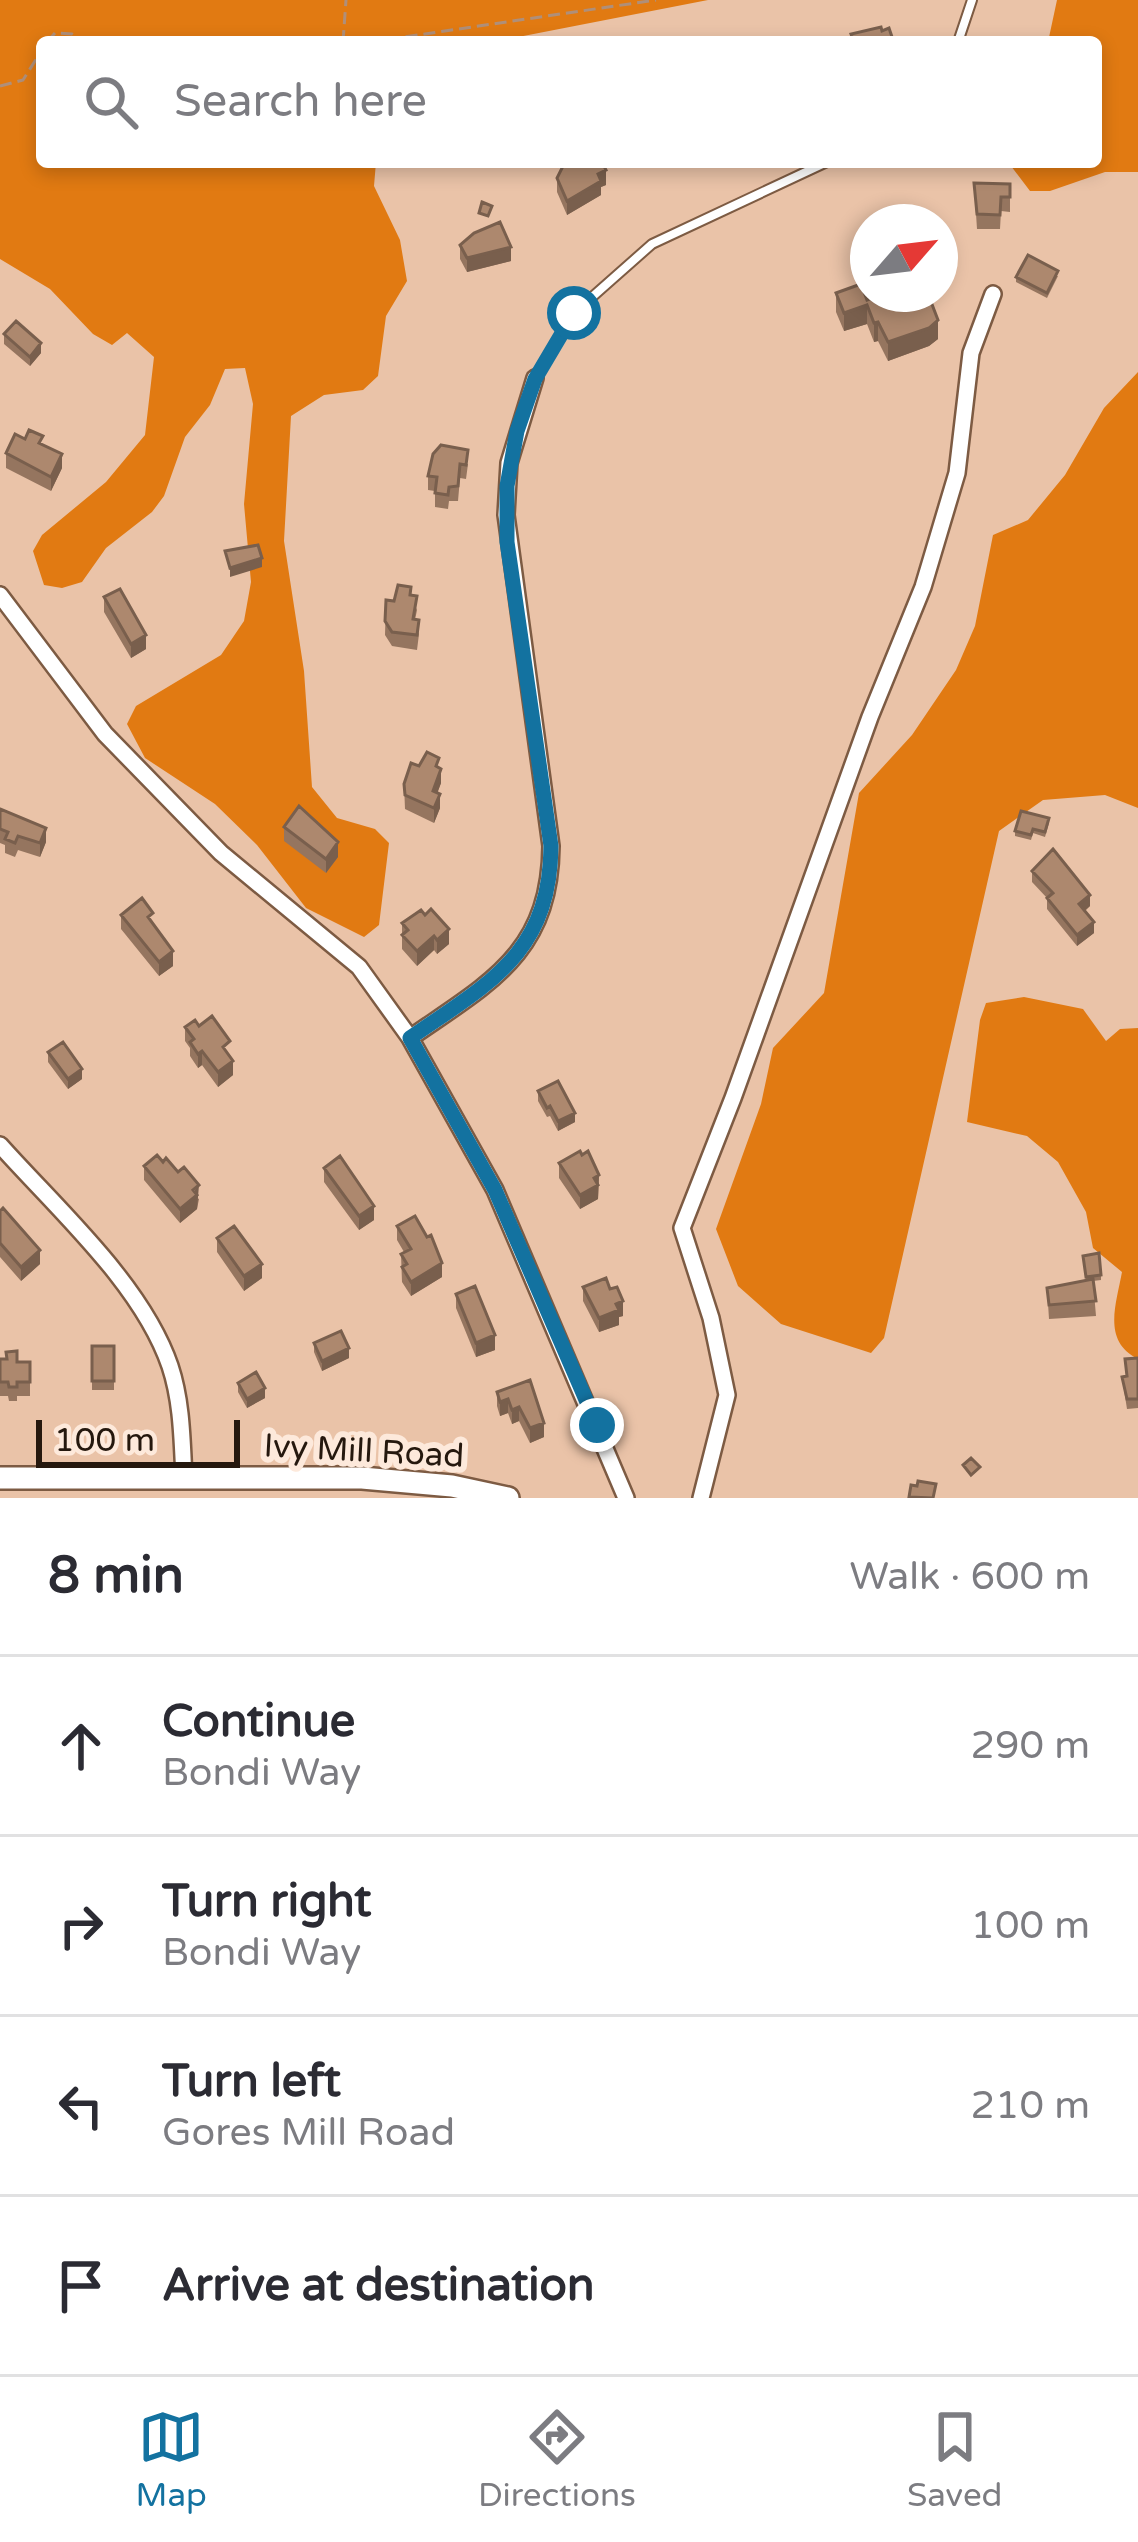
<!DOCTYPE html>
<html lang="en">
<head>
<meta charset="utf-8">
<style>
  :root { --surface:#fff; --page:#f2f2f3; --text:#2b2b33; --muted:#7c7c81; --line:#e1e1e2; --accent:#1372a0 }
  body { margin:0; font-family:"Varela Round",sans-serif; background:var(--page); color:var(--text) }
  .compass { position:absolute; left:850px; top:204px; width:108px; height:108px; border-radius:50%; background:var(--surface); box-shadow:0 6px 18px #0003; rotate:62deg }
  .scale { position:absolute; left:36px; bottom:30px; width:204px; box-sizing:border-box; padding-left:12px; border:6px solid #25180e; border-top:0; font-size:33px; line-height:42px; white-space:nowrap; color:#25180e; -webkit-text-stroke:9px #fde9db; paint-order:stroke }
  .stop { position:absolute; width:36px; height:36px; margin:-27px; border:9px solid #1372a0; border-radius:50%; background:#fff }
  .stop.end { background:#1372a0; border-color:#fff; box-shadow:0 3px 12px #0008 }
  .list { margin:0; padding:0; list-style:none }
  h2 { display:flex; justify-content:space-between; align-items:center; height:156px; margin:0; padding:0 48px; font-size:51px }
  h2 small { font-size:39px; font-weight:400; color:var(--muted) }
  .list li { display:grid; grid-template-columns:78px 1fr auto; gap:36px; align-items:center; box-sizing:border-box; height:180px; padding:0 48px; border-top:3px solid var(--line) }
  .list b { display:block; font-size:45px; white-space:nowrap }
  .list p { margin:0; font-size:39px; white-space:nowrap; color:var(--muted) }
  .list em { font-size:39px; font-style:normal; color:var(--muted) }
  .icon { flex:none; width:66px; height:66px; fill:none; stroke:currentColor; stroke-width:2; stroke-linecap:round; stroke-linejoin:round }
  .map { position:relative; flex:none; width:1138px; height:1498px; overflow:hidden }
  .search { position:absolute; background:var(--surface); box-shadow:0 6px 18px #0003; left:36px; right:36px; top:36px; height:132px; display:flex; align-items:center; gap:30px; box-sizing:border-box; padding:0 42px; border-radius:12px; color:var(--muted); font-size:45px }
  .sheet { height:876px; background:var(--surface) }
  nav { display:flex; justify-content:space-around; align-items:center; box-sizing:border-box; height:168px; border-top:3px solid var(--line); background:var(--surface); font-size:33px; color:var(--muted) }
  nav a { display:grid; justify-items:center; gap:6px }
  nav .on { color:var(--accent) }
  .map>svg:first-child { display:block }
  .forest { fill:#e17a12 }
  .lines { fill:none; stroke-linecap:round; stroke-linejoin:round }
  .lane-casing { stroke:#7d5b43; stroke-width:12 }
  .street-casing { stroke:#7d5b43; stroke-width:20 }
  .secondary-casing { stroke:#7d5b43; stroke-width:26 }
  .path { stroke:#af8f7a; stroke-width:3; stroke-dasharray:12 6; stroke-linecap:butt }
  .lane { stroke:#fff; stroke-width:8 }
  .street { stroke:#fff; stroke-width:15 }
  .secondary { stroke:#fff; stroke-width:21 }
  .wall { fill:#95755f }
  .shaded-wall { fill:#795f4d }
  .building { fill:#ad886e; stroke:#795f4d; stroke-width:3 }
  .route { stroke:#1372a0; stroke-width:15 }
  .labels { text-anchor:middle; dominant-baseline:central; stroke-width:12; stroke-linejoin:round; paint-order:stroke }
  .street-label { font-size:33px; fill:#25180e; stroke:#fde9db }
</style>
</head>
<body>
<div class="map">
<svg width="1138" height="1498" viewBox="0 0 1138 1498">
  <rect width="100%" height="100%" fill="#eac3a8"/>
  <path class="forest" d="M0,0H708L493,42H42V162H376L374,186L400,240L407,281L386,316L378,376L363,390L324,395L291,416L284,541L304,671L312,787L337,818L375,829L389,843L379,925L364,937L306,908L257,845L215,804L145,758L127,724L136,706L221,655L244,621L251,582L244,504L253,404L245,368L225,369L210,405L185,437L164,496L152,512L106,548L82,582L62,588L44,585L33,551L42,535L106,482L145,435L154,357L127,333L112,345L93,334L50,289L0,259Z
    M1057,0H1138V172H1105L1050,191H1030L1008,162H1096V42H1048Z
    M1138,372V808L1105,795L1043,800L999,831L884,1338L871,1353L781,1324L738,1286L716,1229L761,1104L773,1048L824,993L859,793L912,735L956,670L975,626L993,535L1028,520L1065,475L1104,408Z
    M1024,997L1083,1009L1106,1041L1120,1029L1138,1028V1359C1102,1341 1116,1305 1122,1272L1093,1248L1086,1212L1058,1162L1027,1136L967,1122L980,1020L986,1003Z"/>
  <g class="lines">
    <g class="lane-casing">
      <path id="lane" d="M958,42L972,0
        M535,377L574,313L652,244L827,162"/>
    </g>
    <g class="street-casing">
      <path id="street" d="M0,595L105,734L221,853L359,967L410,1038L495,1190L626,1498
        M410,1038C489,983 550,954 551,846L506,515L509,463L535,378
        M0,1145C57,1209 142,1284 170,1366C182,1402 182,1440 184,1478
        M701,1498L727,1395L711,1318L682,1228L733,1098L870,717L923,587L957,473L971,353L993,294"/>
    </g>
    <g class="secondary-casing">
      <path id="secondary" d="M0,1478H362L452,1486L508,1498"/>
    </g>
    <path class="path" d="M47,42L55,33L72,34L85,42
      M286,42H296
      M343,42L346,0
      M370,42L656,0
      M0,86L23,80L42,50"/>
    <use href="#lane" class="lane"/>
    <use href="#street" class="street"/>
    <use href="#secondary" class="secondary"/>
  </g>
  <path class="wall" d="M557,178L606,185L601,187V195L567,215L557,192Z
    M974,183L1010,184V212L1001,211L1000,229H977Z
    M460,245L511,261L467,272L460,259Z
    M1058,276L1047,298L1016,282V277Z
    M836,293L867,300L938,339L929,346L888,361L878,341L874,342L867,324L844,331L836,312Z
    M4,334L41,353L30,366L4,344Z
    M43,444L62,468L51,491L6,468V453Z
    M433,454L468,464L466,479L460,478L458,501H449L448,509L435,507V491L428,490V476Z
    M411,595L417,610L415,620L419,634L417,650L392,646L385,635L386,600L394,601Z
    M104,597L146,649L131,658L104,612Z
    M419,766L439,768L441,783L437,793L440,808L434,823L405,809L404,784Z
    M0,809L46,842L40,857L18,850L15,857L5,853V845L0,843Z
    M1049,823L1045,837L1033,833L1031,840L1015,836V831Z
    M284,827L338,857L326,873L284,841Z
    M1032,871L1090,906L1085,911L1094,933L1077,946L1047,909V898L1032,882Z
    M121,915L153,925L173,966L159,976L121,929Z
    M402,923L449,944L437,954L434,950L417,966L402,949Z
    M199,1026L230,1055L233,1075L218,1087L202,1065L198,1068L190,1056V1048L185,1041V1027Z
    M48,1052L82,1079L68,1089L48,1062Z
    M538,1091L575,1122L558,1131L550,1116L547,1117L538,1101Z
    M559,1163L599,1175L598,1199L580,1209L559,1178Z
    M144,1166L199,1199L197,1209L180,1223L144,1180Z
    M324,1168L374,1220L359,1230L324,1182Z
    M0,1211L40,1264L21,1281L0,1257Z
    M397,1226L442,1277L411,1296L402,1282L401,1254L404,1252L397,1240Z
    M217,1238L262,1278L244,1291L217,1252Z
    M1083,1256L1101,1275V1280L1093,1281L1096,1316L1049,1319L1047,1288L1086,1280Z
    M583,1287L623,1316L619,1317V1325L599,1332L583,1301Z
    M456,1294L495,1350L476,1357L456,1308Z
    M314,1343L349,1358L322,1371L314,1352Z
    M92,1346H114V1390H92Z
    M1138,1358V1408L1127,1409L1122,1377L1126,1376Z
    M0,1359L30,1362V1396H17V1401H9L8,1396H0Z
    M530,1380L544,1437L530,1443L519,1421L512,1424L508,1413L500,1416L497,1406V1392Z
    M238,1383L265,1398L247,1408L238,1392Z"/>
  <path class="shaded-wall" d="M606,170V185L601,187V195L567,215V201L598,174Z
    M511,247V261L467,272V258Z
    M867,305V324L844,331V313Z
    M938,320V339L929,346L888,361V342Z
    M878,322V341L874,342V323Z
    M41,343V353L30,366V357Z
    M62,454V468L51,491V477Z
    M262,558V567L230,577V568Z
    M146,635V649L131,658V644Z
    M441,769V783L433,805V791Z
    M440,794V808L434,823V808Z
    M46,828V842L40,857V843Z
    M338,842V857L326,873V859Z
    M1090,895V906L1079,915V904Z
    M1094,922V933L1077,946V935Z
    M449,929V944L437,954V940Z
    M434,936V950L417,966V951Z
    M173,951V966L159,976V962Z
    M202,1051V1065L198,1068V1054Z
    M233,1061V1075L218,1087V1072Z
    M82,1069V1079L68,1089V1079Z
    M575,1113V1122L558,1131V1121Z
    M599,1175L598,1199L580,1209V1195L594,1178Z
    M199,1185L197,1209L180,1223V1209Z
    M374,1206V1220L359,1230V1216Z
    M40,1250V1264L21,1281V1267Z
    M442,1263V1277L411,1296V1282Z
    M262,1264V1278L244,1291V1276Z
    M623,1301V1316L619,1317V1325L599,1332V1318L616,1304Z
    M495,1335V1350L476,1357V1343Z
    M349,1348V1358L322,1371V1361Z
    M265,1388V1398L247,1408V1399Z
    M508,1399V1413L500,1416V1402Z
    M519,1407V1421L512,1424V1410Z
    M544,1423V1437L530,1443V1428Z"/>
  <path class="building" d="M881,27L882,31L889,28L893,40L890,42H854L851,34Z
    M570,162H602L606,170L598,174L601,181L567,201L557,178L563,166Z
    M974,183L1010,184V197H1001L1000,215L977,214Z
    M482,202L492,206L488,216L479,213Z
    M500,222L511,247L467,258L460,245L474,233Z
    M1028,255L1058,271L1047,293L1016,277Z
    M861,284L867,300L883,294H892L899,304L928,294L938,320L929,328L888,342L878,322L874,323L867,305L844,313L836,293Z
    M16,321L41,343L30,357L4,334Z
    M29,430L43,436L39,443L62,454L51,477L6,453L15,434L25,439Z
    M441,445L468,450L466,465L460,464L458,486L449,487L448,495L435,493L437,477L428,476L433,454Z
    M258,545L262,558L230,568L225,551Z
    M398,585L411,587L410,595L417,596L413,619L419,620L417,635L392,632L385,621L386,600L394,601Z
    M120,589L146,635L131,644L104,597Z
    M427,752L439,758L436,766L441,769L433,791L440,794L434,808L405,795L404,784L411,763L419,766Z
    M299,806L338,842L326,859L284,827Z
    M0,809L46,828L40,843L18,836L15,843L5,839L8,832L0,829Z
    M1021,811L1049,818L1045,832L1033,829L1031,835L1015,831Z
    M1053,849L1090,895L1079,904L1094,922L1077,935L1047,898L1053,893L1032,871Z
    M142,898L153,913L148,917L173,951L159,962L121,915Z
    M431,909L449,929L437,940L434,936L417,951L402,935L408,930L402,923L421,910L425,915Z
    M212,1016L230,1041L223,1047L233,1061L218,1072L202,1051L198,1054L190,1042L194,1039L185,1027L195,1020L199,1026Z
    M63,1042L82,1069L68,1079L48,1052Z
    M558,1081L575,1113L558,1121L550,1106L547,1108L538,1091Z
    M580,1151L582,1155L588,1151L599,1175L594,1178L598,1185L580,1195L559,1163Z
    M157,1155L163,1162L166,1158L178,1172L184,1167L199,1185L193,1190L197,1195L180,1209L144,1166Z
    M340,1156L374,1206L359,1216L324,1168Z
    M3,1208L40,1250L21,1267L0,1243V1211Z
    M415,1216L427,1237L431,1235L442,1263L411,1282L402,1267L407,1264L401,1254L411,1249L397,1226Z
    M234,1226L262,1264L244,1276L217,1238Z
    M1099,1253L1101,1275L1086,1277L1083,1256Z
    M606,1278L610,1289L617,1287L623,1301L616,1304L619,1310L599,1318L583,1287Z
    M1093,1279L1096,1301L1049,1305L1047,1288Z
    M475,1286L495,1335L476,1343L456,1294Z
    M341,1331L349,1348L322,1361L314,1343Z
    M92,1346H114V1381H92Z
    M17,1351V1362H30V1382H17V1387H9L8,1382H0V1359H7L6,1352Z
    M1138,1358V1399H1127L1122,1377L1127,1376L1125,1359Z
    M256,1372L265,1388L247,1399L238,1383Z
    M530,1380L544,1423L530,1428L519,1407L512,1410L508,1399L500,1402L497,1392Z
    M971,1458L980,1467L971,1475L963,1465Z
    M918,1481L936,1484L933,1498L909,1497L911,1485L917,1486Z"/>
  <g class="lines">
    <path class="route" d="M574,313L535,379L517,431L507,486V542L551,846C550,954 489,983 410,1038L495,1190L597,1425"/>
  </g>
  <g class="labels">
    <g class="street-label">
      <text transform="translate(364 1451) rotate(3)">Ivy Mill Road</text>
    </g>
  </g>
</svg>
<svg class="compass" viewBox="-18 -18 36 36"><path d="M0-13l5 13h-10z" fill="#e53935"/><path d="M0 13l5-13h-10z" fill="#7c7c81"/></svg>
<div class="scale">100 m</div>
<div class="stop" style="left:574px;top:313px"></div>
<div class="stop end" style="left:597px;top:1425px"></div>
<div class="search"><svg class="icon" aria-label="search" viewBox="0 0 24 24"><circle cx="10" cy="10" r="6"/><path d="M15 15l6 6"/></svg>Search here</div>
</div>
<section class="sheet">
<h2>8 min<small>Walk · 600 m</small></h2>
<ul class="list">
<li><svg class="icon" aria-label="ahead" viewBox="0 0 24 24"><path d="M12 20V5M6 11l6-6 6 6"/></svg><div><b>Continue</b><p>Bondi Way</p></div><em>290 m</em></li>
<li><svg class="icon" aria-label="right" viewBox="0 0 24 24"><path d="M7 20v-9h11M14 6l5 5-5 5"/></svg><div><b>Turn right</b><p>Bondi Way</p></div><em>100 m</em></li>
<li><svg class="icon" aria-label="left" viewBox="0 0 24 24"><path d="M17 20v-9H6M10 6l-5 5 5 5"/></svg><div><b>Turn left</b><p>Gores Mill Road</p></div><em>210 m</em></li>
<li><svg class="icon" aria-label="arrive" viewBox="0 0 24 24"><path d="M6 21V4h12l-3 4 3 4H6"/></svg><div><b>Arrive at destination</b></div></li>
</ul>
</section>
<nav>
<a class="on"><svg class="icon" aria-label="map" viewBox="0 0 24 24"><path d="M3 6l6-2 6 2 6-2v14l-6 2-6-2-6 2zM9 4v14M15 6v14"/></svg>Map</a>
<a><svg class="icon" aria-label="directions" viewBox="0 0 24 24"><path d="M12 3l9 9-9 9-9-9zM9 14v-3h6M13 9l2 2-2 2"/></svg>Directions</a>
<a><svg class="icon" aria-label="saved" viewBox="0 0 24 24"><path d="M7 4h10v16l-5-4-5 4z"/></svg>Saved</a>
</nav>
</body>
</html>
